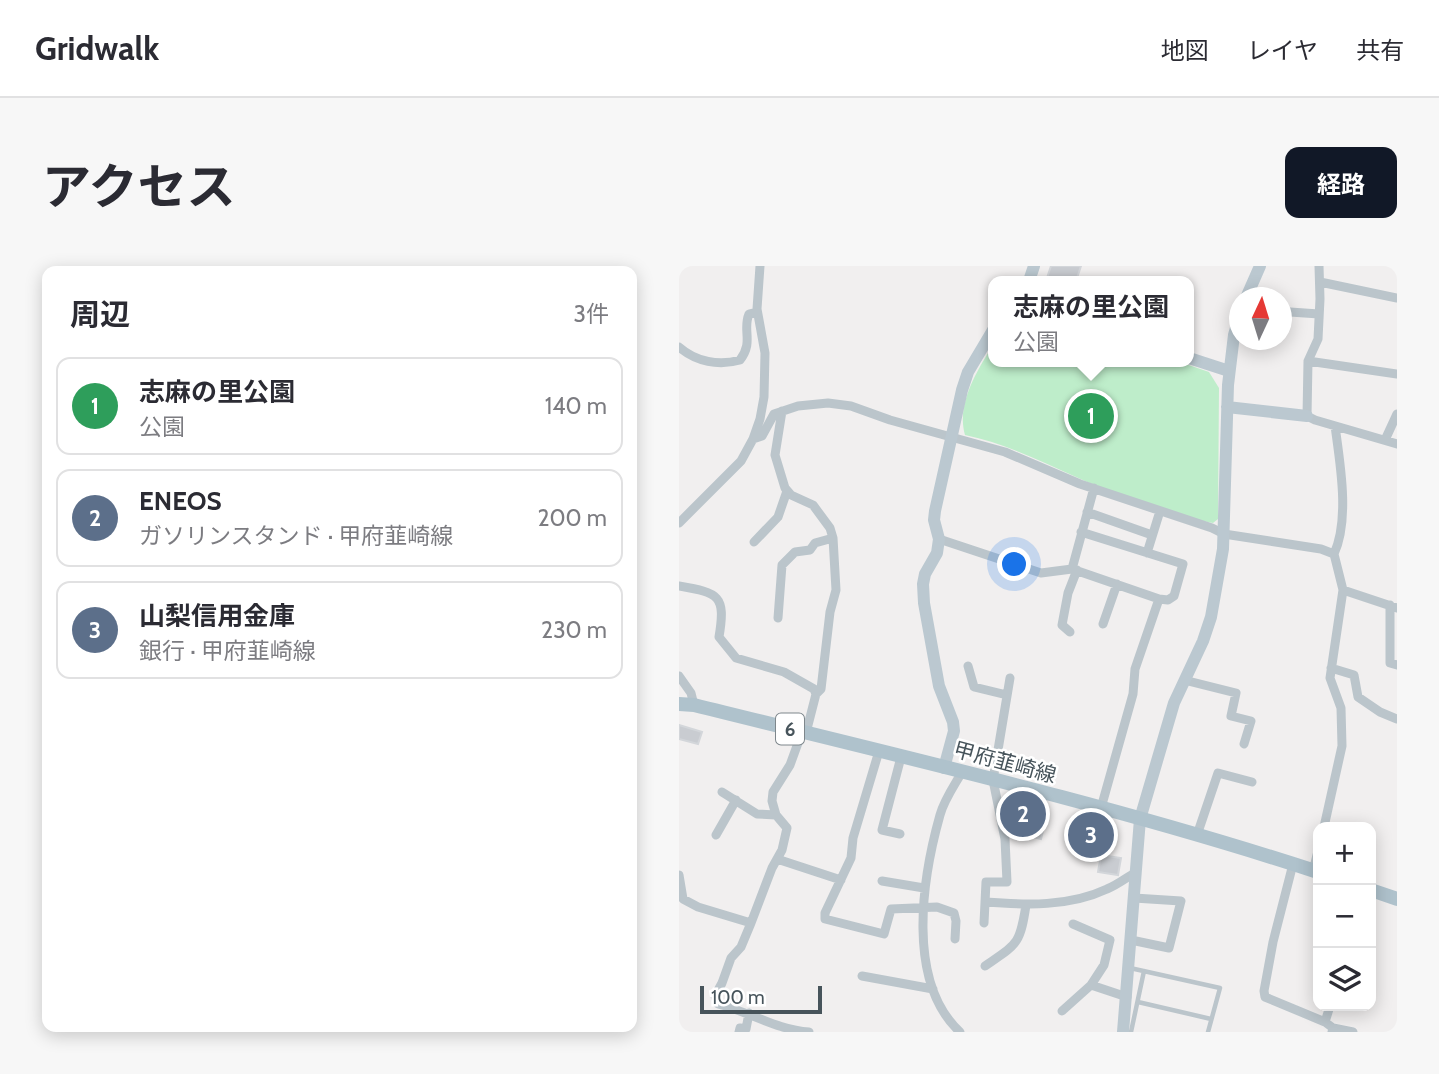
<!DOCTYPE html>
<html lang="ja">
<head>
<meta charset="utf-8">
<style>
  :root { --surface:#fff; --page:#f7f7f7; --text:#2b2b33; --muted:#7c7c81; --line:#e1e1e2; --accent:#111827 }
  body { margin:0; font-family:Cabin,"Noto Sans JP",sans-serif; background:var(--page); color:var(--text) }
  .controls { position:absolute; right:21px; bottom:21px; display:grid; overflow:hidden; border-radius:14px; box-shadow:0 4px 18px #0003 }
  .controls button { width:63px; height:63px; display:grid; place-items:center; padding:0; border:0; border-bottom:2px solid var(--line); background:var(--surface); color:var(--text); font:35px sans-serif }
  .compass { position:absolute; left:550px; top:21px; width:63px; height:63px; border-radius:50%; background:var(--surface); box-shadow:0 4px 18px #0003; rotate:4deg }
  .scale { position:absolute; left:21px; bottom:18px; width:122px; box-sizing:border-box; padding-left:7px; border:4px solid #47545b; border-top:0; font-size:19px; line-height:24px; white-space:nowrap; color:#47545b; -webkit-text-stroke:5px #fff; paint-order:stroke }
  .you { position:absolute; left:336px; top:299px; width:24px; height:24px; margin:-18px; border:5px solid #fff; border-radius:50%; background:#1a73e8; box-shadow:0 0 0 10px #1a73e833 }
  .badge { display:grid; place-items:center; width:46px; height:46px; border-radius:50%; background:var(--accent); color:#fff; font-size:23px; font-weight:700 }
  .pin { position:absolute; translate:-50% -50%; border:4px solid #fff; box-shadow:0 2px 7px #0006 }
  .popup { position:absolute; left:309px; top:10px; width:206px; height:91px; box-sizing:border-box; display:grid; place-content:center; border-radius:14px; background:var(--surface); filter:drop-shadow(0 2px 5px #0005); font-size:23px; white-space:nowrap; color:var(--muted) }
  .popup b { font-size:26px; color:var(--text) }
  .popup::after { content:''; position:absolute; left:50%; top:100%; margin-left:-14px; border:14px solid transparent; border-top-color:var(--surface) }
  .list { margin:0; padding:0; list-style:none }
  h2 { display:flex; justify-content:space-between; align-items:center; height:91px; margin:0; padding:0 28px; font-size:30px }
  h2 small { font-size:23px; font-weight:400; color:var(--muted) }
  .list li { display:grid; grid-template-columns:46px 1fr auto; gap:21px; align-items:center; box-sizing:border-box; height:98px; margin:0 14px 14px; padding:0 14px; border:2px solid var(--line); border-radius:14px }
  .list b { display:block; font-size:26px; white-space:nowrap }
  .list p { margin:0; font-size:23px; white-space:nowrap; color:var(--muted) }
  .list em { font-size:23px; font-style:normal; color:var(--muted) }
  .icon { flex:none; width:38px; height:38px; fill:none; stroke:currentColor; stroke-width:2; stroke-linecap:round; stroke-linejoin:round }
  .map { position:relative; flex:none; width:718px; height:766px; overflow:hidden; border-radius:14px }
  header { display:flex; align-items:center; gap:42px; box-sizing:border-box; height:98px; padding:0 35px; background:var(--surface); border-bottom:2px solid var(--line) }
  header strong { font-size:33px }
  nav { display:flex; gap:38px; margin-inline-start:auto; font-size:24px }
  .intro { display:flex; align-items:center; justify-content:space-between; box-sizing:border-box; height:168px; padding:0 42px }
  h1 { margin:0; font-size:49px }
  .button { padding:18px 32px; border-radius:14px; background:var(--accent); color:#fff; font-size:24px; font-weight:700 }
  main { display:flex; gap:42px; padding:0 42px }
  aside { flex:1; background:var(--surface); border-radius:14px; box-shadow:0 4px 18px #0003 }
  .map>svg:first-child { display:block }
  .green { fill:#beedca }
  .building { fill:#c9ccd1; stroke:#d3d6da; stroke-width:2 }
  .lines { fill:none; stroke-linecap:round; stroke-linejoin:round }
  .lane { stroke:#bbc5cb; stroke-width:4.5 }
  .street { stroke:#bbc5cb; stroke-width:9 }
  .secondary { stroke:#bbc8d0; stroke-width:12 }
  .primary { stroke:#afc2cc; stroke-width:14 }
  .labels { text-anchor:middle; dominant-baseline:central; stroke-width:5; stroke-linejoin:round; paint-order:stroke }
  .shield { fill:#fff; stroke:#7e878c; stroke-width:2 }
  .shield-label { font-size:19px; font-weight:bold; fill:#47545b }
  .street-label { font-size:21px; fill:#47545b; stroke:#fff }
</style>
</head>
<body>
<header>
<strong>Gridwalk</strong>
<nav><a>地図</a><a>レイヤ</a><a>共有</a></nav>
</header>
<div class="intro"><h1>アクセス</h1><a class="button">経路</a></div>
<main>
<aside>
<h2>周辺<small>3件</small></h2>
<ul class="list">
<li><span class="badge" style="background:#2e9e5b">1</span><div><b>志麻の里公園</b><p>公園</p></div><em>140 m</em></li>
<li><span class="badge" style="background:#5c6f8a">2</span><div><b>ENEOS</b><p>ガソリンスタンド · 甲府韮崎線</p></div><em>200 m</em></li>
<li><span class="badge" style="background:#5c6f8a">3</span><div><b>山梨信用金庫</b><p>銀行 · 甲府韮崎線</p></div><em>230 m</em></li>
</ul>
</aside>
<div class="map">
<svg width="718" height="766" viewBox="0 0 718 766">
  <rect width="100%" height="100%" fill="#f1efef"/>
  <path class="green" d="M314,79V96H501L530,106L540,122L539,253L534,257C493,249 435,228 397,211C361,195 325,177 286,169C277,138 298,105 314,79Z"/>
  <path class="building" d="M372,0H402L397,15H367Z
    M0,459L23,466L19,478L0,473Z
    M333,535L360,541L356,560H360L359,564L364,565L362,573L350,570L352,565L331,560V562L329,552Z
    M406,557L422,560L417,584L401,581Z
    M422,589L442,592L439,609L419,606Z"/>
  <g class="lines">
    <path class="lane" d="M451,702L541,722L529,766
      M459,736L532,753
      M452,766L465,705"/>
    <path class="street" d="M640,0L641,33L639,73L629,95L628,150L636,154L718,178
      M641,16L718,32
      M611,46L640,48
      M0,81C17,96 40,100 61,94C75,76 63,64 70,48L78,46
      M629,95L718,108
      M103,145L96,189L106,222L112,229L134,239L151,262L154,272L157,324L151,346L142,423L137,428
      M74,173L83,170L95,148L119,140L149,137L172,140L211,154L326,186L401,218L533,262L545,268L642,283L655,288L664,324L651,412L662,442L663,480L645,561
      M706,174L718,148
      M408,246L473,269
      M0,257L62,195L74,173L81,153L85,131L86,87L78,43L81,0
      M260,273L362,307L393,303L480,333L489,334L495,330L504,298L402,266
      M75,276L99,251L108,225
      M468,287L481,245
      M655,288C671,253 661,197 656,160
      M393,303L415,222
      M0,320C40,327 47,329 40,371L57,392L105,406L135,423L137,428L127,467
      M664,324L718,342
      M711,339V397L718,399
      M99,352L103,299L116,286L131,284L136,277L154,272
      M424,358L438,318
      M391,366L383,359L389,327L398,304
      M289,400L295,421L328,429
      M652,402L675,409L679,431L701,446L718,453
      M0,410L12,427L15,439
      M505,414L557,427L552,450L572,455L565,478
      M123,466L111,499L94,526L93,535L97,549L108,562L103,584L93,602L72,657L62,681L52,692L43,717L36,730L39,738C70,746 99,764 130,766
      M200,485L174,572L172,592L146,647V653L205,668L212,643L258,641L275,647L277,655L276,673
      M43,526L78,548L97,549
      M422,542L454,428L456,403L480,333
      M221,568L203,564L222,491
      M37,569L57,534
      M518,569L539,507L573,516
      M98,593L162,614
      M614,598L594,676L585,725L586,731L646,756
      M634,605L639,585
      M0,609L4,633L19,641L72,657
      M203,615L245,622
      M306,636C347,639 390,641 428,623C438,619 447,612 457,606
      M305,657L307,616H328L326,573L314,514L331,412
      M394,658L431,674L425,699L412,719
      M452,674L490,682L502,635L455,632
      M306,700C338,678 341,679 347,639
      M183,710L254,723
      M651,740L646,756L654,762L653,766
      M383,745L412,719L448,731
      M654,762L674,766
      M60,766L61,762L67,763L70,747
      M281,766C227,716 243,613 261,549C265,534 275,520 283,506"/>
    <path class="secondary" d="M350,15L355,0
      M567,32L581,0
      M510,92L550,105
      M548,141L628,150
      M265,502L275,465L274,456L260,420L245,337L244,318L246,308L258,287L260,273L255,254L256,245L283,124L289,106L314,64
      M444,766L461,553L495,437L524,375L532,351L544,283L549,119L555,69L561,48"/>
    <path class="primary" d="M0,438L15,439C224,491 434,539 639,606
      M692,624L718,633"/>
  </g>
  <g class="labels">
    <rect class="shield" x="97" y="447.5" width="28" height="31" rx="5"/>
    <g class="shield-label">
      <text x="111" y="463">6</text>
    </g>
    <g class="street-label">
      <text transform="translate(326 496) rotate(15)">甲府韮崎線</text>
    </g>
  </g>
</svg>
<div class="controls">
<button>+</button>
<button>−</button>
<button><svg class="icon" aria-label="layers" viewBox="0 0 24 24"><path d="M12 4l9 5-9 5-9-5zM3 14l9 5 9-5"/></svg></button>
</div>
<svg class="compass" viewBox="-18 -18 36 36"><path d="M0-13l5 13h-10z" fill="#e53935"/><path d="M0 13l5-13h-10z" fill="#7c7c81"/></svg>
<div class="scale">100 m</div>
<div class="you"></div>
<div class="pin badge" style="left:412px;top:150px;background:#2e9e5b">1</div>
<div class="popup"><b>志麻の里公園</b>公園</div>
<div class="pin badge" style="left:344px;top:548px;background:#5c6f8a">2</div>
<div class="pin badge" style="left:412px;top:569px;background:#5c6f8a">3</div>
</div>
</main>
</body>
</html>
